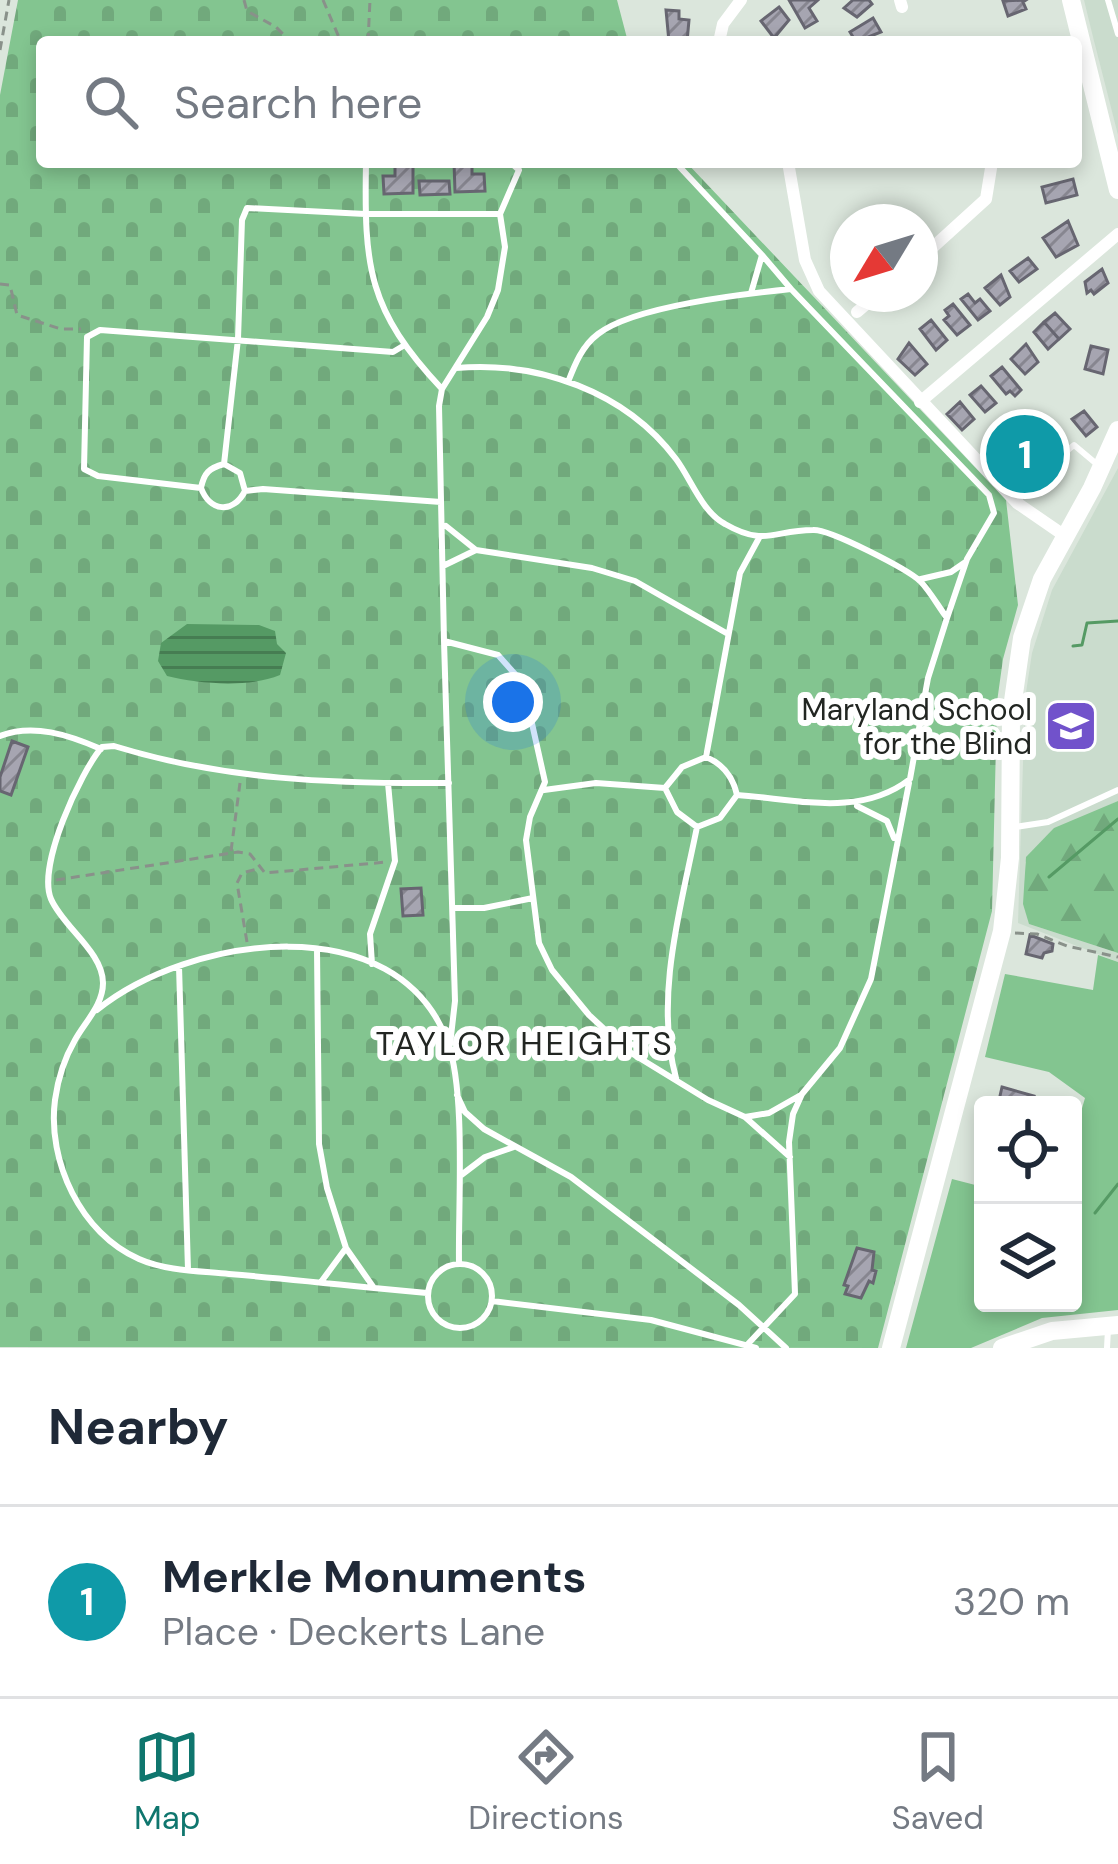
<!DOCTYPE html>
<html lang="en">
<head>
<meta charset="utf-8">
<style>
  :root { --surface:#fff; --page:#f2f2f3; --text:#1f2937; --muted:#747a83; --line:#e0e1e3; --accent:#0f766e }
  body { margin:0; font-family:"DM Sans",sans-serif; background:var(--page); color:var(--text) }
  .controls { position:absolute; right:36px; bottom:36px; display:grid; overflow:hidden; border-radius:12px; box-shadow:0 6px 18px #0003 }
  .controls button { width:108px; height:108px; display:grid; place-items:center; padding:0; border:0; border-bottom:3px solid var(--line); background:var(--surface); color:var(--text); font:60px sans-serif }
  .compass { position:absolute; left:830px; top:204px; width:108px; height:108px; border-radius:50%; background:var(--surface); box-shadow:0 6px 18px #0003; rotate:232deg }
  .you { position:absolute; left:513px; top:702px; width:42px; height:42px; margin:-30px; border:9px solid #fff; border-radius:50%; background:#1a73e8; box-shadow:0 0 0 18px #1a73e833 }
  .badge { display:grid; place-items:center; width:78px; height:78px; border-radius:50%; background:var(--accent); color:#fff; font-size:39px; font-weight:700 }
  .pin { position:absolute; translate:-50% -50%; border:6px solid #fff; box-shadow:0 3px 12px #0006 }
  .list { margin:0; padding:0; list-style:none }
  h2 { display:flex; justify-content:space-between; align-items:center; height:156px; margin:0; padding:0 48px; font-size:51px }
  h2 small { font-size:39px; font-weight:400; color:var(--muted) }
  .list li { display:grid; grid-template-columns:78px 1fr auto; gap:36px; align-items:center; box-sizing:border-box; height:192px; padding:0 48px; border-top:3px solid var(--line) }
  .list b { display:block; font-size:45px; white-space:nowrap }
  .list p { margin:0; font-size:39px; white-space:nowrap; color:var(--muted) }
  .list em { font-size:39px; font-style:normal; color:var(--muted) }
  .icon { flex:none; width:66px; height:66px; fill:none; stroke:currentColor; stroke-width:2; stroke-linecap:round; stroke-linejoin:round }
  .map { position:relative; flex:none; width:1118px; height:1348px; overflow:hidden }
  .search { position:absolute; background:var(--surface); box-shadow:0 6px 18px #0003; left:36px; right:36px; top:36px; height:132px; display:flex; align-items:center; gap:30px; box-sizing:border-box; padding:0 42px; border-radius:12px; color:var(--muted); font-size:45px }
  .sheet { height:348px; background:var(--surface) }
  nav { display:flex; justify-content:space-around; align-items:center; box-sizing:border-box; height:168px; border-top:3px solid var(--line); background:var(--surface); font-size:33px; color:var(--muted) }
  nav a { display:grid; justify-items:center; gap:6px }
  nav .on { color:var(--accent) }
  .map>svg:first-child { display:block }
  .built { fill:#cadccd }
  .forest { fill:url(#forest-firs) }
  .cemetery { fill:url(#cemetery-stones) }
  .park { fill:#83c590 }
  .water { fill:url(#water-rules) }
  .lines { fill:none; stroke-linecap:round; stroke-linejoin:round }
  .stream { stroke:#559a64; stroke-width:3 }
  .building { fill:url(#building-hatch); stroke:#676671; stroke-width:3 }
  .path { stroke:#89918a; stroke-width:3; stroke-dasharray:9 6; stroke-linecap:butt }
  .lane { stroke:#fff; stroke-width:6 }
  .street { stroke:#fff; stroke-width:12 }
  .secondary { stroke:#fff; stroke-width:18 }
  .labels { text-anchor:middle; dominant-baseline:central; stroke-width:12; stroke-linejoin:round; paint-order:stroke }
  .poi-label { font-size:30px; fill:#222622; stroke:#fff; text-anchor:end }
  .neighbourhood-label { font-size:33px; letter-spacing:3px; fill:#222622; stroke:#fff }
</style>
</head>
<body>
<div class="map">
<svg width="1118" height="1348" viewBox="0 0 1118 1348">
  <defs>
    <pattern id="forest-firs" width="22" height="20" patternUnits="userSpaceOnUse" patternTransform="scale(3)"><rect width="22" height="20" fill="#83c590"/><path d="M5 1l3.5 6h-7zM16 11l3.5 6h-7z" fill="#71a97c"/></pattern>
    <pattern id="cemetery-stones" width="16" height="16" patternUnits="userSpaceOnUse" patternTransform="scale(3)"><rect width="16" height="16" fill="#83c590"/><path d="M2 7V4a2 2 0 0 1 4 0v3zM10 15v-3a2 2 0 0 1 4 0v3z" fill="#71a97c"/></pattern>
    <pattern id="water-rules" width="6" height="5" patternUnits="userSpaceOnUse" patternTransform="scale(3)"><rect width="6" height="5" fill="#559a64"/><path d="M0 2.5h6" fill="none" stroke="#467d52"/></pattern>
    <pattern id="building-hatch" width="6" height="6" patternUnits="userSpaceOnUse" patternTransform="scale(3)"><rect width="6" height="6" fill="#a6a5b1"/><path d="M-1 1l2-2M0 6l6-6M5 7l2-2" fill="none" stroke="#878690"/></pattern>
  </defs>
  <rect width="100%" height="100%" fill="#dbe6dc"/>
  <path class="built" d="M1084,0H1118V135L1092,33Z
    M1118,468V801L1092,813L1025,862L1029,924L1118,953V962L1018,923L1025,699L1032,653L1052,590Z"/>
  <path class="forest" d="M1118,801V953L1029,924L1023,904L1026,857L1054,828Z"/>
  <path class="cemetery" d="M18,0H617L628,42H42V162H686L1006,500L1018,605L1003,659L997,702L992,911L878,1348L0,1347V95Z"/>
  <path class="park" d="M1098,955L1118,962V1310L1042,1318L971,1348H906L952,1179L983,1187V1303H1073V1139L1085,1098L1049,1072L985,1057L1005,974L1093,990Z"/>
  <path class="water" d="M187,624L259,625L275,631L277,644L286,653L280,675C249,688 199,684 167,676L158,661L161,643Z"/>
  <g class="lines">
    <path class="stream" d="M1073,646L1082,645L1087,623L1118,621
      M1049,877L1118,819
      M1095,1213L1118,1184"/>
  </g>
  <path class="building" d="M789,0H818L809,8L817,21L805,28Z
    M853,0H869L872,4L857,17L844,8Z
    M1026,0L1023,2L1026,9L1008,16L1003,1Z
    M779,7L789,20L774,38L761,21Z
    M666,10L679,11V19L689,20L687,42H669Z
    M873,18L881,32L856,42L850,32Z
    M395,162H413V193L384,194L383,176H395Z
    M454,162H472V174H484L485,191L455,192Z
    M1073,179L1077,195L1046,203L1042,187Z
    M419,181H449L450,194L420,195Z
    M1068,221L1078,245L1056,257L1043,238Z
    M1028,258L1037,269L1019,282L1010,271Z
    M1102,269L1108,283L1094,294L1091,290L1087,293L1085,282Z
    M1001,275L1010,297L1000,305L985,288Z
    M968,294L975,303L980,299L990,311L978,320L961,299Z
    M953,304L970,325L957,335L944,320L949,316L945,310Z
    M1055,313L1070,329L1059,339L1044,322Z
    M931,320L947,340L936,350L920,329Z
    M1044,322L1059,339L1048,349L1034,332Z
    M909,343L927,364L915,375L898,359Z
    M1026,344L1038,362L1025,374L1011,359Z
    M1091,346L1108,350L1103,374L1085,369Z
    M1002,367L1021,390L1015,396L1010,391L1006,394L991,376Z
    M981,386L996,403L985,412L970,395Z
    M960,402L974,419L962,430L947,414Z
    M1084,411L1097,427L1086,436L1072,419Z
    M1019,440L1027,450L1035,444L1045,458L1024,474L1006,450Z
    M12,741L28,747L11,795L0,791V777Z
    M421,888L423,915L403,916L401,889Z
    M1030,935L1053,944L1052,951L1044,953L1042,958L1026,954Z
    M1002,1087L1034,1096L1031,1105H998Z
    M857,1248L874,1252L872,1270L876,1271L873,1283L869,1281L861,1298L845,1294L848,1286L844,1285Z"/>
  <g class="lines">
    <path class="path" d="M244,0L247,11L276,27L291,42
      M323,0L341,42
      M368,42L370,0
      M452,42L458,37
      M0,50L9,0
      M0,284L10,285L17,315L61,329H81
      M231,851L240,783
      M56,880L238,852L250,854L265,873L387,862
      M1015,933L1037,934L1067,946L1118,957
      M247,942L237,883L242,873L257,869"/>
    <path class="lane" d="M1108,0L1118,34
      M366,162C364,268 368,310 442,389L439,406L444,641L498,655L523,683L545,782L530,817L526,840L539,943L552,970L589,1015L628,1051L708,1100L745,1117L790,1157
      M675,162L762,255L751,293
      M762,255L791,289
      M456,368C538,361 625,391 676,459C691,479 702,512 725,524C765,547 773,530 813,530C830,529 907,569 920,581C930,591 938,606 947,618L928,678L910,779C860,818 796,799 737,795C733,777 723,764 706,757L682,767L665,788L677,812L697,827L720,818L737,795
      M568,382C575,364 582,346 598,334C634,306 744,294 791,289L989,495L994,513L967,559L947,618
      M442,389L487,317L498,290L505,247L500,214L519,170L510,162
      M224,464L238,339L242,220L247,208L365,214H500
      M224,464L240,473L245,491
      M201,488L98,476L84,469L87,337L100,330L393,352L403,346
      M201,488C210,512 233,514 245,491L263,489L441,502
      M201,488C204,473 209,468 224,464
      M1018,501L1037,476L1074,445L1099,466
      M446,526L476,550L592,568L635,581L728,634
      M443,566L476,550
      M921,579L951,572L964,563
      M444,641L455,1001L450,1045
      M0,736C33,723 69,735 101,749
      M706,757L740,573L759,538
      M544,790L596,783L665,788
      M857,806L887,821L894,838
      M1015,827L1048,822L1118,790
      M453,908H484L533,898
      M317,949L319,1144L327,1188L346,1248L321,1282
      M372,964L370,934L395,861L388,783
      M179,966L188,1270
      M97,1010C188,936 398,904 448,1043C466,1093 458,1207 459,1263
      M622,1044L642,1045L668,1030
      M676,1078C654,998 681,906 697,827
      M457,1095L465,1112L484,1129L571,1177L739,1305L786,1348
      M745,1117L769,1113L799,1096
      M460,1176L485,1157L514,1147
      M346,1248L374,1288L427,1293
      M428 1296a32 32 0 1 1 64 0a32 32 0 1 1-64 0Z
      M374,1288C326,1283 277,1278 229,1274C200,1271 166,1271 139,1259C81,1234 47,1161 55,1100C58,1078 64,1059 75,1040C85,1022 103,1005 103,983C103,952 63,927 51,899C37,866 80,773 102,747L114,746C224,780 335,784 449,783
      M492,1301L651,1320L756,1348
      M747,1345L795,1294L789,1142L793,1114L802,1094L840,1048L871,979L909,783
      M1107,1348L1108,1329"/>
    <path class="street" d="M900,0L902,7
      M719,42L723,24L741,0
      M788,162L805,260L819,291L1017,503L1065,536
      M920,259L986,199L992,162
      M857,312L878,294
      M920,402L1118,234"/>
    <path class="secondary" d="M1071,0L1118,190
      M891,1348L1002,931L1010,858L1011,715L1022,638L1042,579L1092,488L1118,430
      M1002,1348L1052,1331L1118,1325"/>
  </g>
  <defs>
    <g id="school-square" transform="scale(2.7)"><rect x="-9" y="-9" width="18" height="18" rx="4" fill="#7152cb" stroke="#fff"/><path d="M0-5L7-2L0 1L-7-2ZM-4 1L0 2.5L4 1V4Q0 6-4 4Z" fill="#fff"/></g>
  </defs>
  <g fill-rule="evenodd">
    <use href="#school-square" x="1071" y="726"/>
  </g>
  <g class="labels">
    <g class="poi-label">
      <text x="1032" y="709">Maryland School<tspan x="1032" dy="34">for the Blind</tspan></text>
    </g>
    <g class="neighbourhood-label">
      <text x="525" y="1043">TAYLOR HEIGHTS</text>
    </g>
  </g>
</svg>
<div class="controls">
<button><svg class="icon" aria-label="locate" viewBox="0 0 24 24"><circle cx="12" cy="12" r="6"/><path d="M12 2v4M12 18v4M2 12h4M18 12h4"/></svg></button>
<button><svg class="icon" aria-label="layers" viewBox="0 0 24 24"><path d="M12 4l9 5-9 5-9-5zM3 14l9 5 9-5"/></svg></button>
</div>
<svg class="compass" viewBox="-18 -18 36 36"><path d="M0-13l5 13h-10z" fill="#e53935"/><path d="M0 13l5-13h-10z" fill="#747a83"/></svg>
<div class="you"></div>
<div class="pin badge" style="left:1025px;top:454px;background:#0f9aa8">1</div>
<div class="search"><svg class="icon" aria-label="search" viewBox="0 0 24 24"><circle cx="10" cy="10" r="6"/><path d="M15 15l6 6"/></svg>Search here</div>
</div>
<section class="sheet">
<h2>Nearby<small></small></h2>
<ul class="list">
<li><span class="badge" style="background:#0f9aa8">1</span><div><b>Merkle Monuments</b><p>Place · Deckerts Lane</p></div><em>320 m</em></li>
</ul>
</section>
<nav>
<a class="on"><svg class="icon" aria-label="map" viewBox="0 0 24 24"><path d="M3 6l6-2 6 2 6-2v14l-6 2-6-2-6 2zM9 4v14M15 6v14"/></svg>Map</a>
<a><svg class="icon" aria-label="directions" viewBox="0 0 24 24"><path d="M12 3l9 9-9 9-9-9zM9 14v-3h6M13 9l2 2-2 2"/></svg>Directions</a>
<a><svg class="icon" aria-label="saved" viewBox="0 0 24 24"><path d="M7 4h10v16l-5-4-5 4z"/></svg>Saved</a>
</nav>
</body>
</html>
